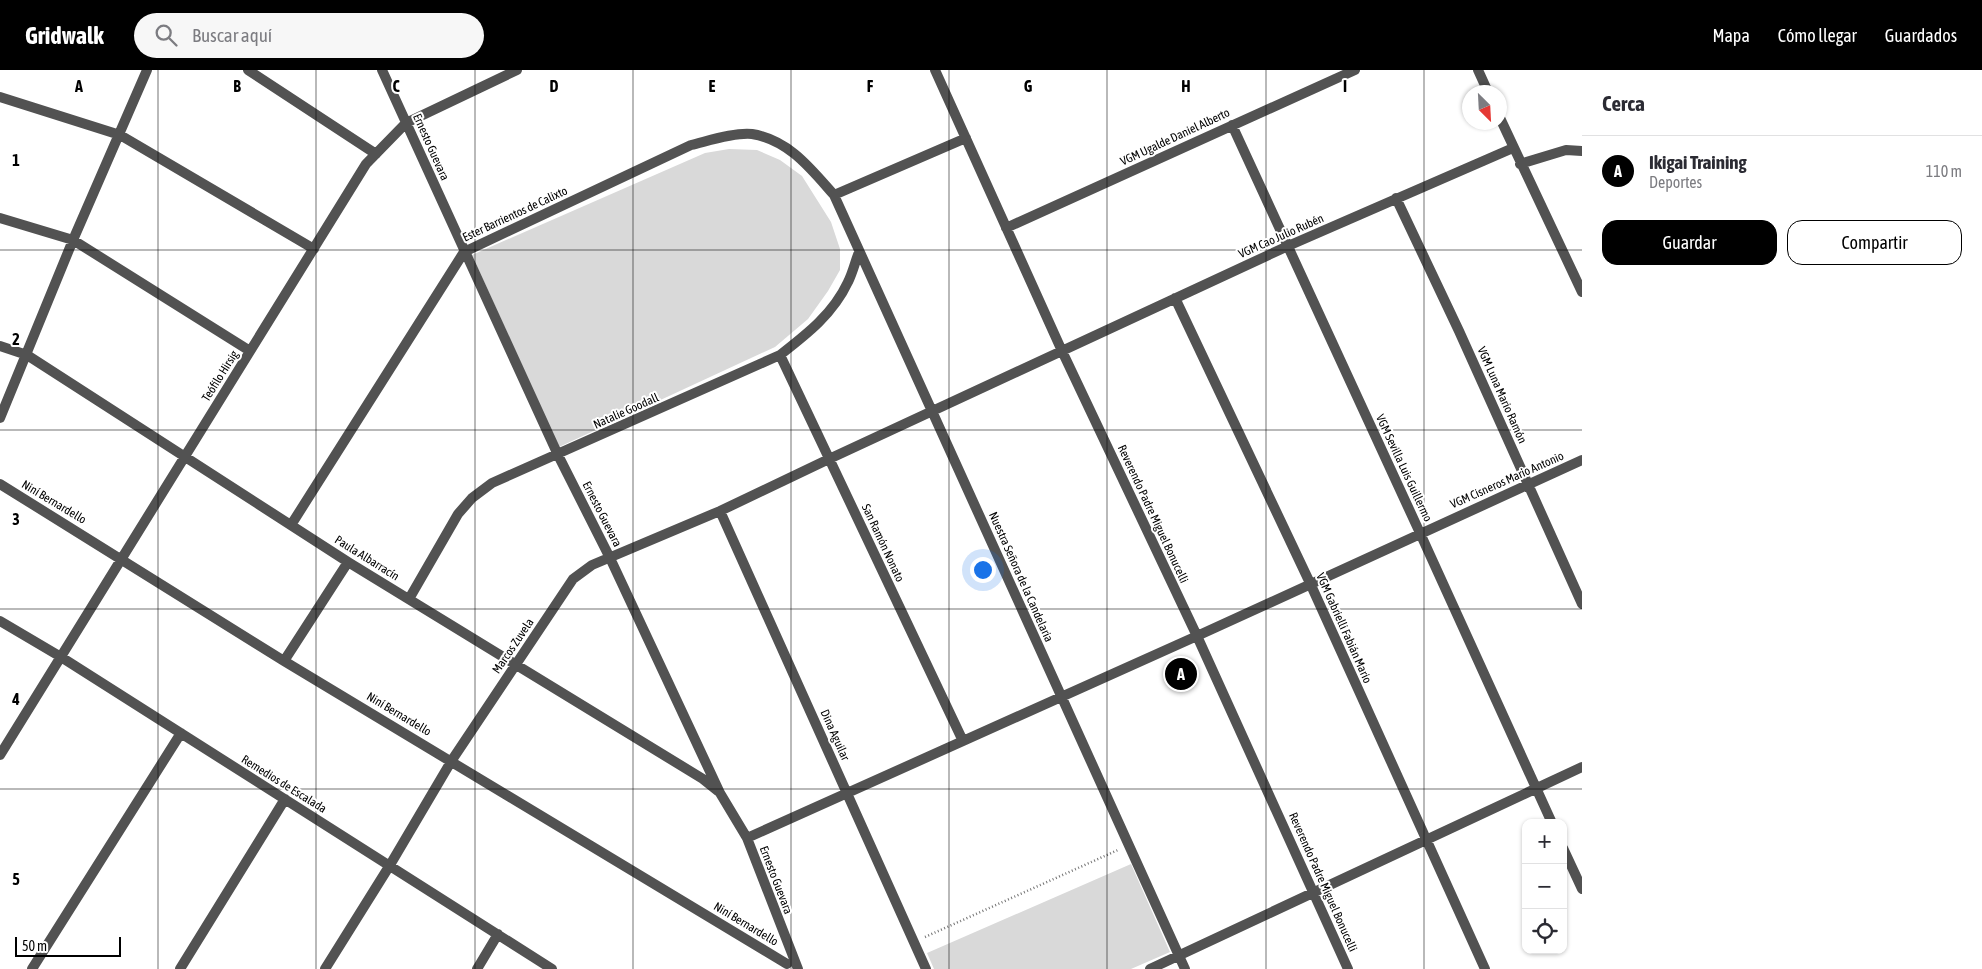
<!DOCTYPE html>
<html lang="es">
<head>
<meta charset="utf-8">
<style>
  :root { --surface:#fff; --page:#f7f7f7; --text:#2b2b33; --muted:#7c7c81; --line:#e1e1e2; --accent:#000 }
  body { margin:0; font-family:"Asap Condensed",sans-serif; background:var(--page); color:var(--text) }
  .controls { position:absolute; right:15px; bottom:15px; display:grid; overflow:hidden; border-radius:10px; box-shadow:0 1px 4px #0004 }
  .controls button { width:45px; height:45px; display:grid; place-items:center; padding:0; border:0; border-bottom:1px solid var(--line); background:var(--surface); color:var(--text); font:25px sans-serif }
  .compass { position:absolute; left:1462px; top:15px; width:45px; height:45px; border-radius:50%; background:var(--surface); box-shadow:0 1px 4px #0004; rotate:156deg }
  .scale { position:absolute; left:15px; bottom:12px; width:106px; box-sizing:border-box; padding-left:5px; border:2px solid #000; border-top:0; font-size:14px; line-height:18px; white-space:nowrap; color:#000; -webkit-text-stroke:4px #fff; paint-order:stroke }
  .you { position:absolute; left:982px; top:499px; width:18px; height:18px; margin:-12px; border:4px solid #fff; border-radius:50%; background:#1a73e8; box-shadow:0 0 0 8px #1a73e833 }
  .badge { display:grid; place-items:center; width:32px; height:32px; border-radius:50%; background:var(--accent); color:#fff; font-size:16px; font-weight:700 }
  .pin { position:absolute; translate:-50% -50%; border:2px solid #fff; box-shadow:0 1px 5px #0006 }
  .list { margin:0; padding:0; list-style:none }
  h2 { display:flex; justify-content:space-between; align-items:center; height:65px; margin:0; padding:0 20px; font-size:21px }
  h2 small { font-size:16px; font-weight:400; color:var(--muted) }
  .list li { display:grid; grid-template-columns:32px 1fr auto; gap:15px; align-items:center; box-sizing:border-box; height:70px; padding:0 20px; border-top:1px solid var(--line) }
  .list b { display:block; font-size:19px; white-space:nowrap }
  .list p { margin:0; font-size:16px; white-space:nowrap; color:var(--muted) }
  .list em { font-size:16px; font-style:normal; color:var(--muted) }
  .actions { display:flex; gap:10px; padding:15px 20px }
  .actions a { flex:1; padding:11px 0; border:1px solid var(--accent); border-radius:15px; text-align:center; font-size:18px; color:var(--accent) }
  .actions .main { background:var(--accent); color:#fff }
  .icon { flex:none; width:28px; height:28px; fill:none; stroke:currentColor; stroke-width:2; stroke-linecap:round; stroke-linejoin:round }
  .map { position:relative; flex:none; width:1582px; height:899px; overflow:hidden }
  header { display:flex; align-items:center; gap:30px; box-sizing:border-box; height:70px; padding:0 25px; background:var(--accent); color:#fff }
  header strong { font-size:24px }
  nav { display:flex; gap:28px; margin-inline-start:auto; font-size:18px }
  .search { width:350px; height:45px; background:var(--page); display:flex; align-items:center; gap:12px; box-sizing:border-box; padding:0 18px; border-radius:28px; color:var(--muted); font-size:19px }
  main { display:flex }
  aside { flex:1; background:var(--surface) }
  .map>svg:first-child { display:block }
  .green { fill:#d9d9d9 }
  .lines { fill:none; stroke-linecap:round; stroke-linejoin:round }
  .path { stroke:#747474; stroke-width:2.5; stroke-dasharray:1 2.5; stroke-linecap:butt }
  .street { stroke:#525252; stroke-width:10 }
  .grid { fill:none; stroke:#000; stroke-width:1; stroke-opacity:0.55 }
  .labels { text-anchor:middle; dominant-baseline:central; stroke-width:4; stroke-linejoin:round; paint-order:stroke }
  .street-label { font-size:12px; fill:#000; stroke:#fff }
  .grid-label { font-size:16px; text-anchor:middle; font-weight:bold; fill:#000; stroke:#fff; stroke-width:4; stroke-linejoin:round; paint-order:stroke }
</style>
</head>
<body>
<header>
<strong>Gridwalk</strong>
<div class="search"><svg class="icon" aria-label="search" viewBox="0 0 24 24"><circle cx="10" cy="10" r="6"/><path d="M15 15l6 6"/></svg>Buscar aquí</div>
<nav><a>Mapa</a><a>Cómo llegar</a><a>Guardados</a></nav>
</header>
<main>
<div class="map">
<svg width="1582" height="899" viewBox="0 0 1582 899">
  <rect width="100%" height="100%" fill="#fff"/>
  <path class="green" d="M729,79L757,80L780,90L802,106L831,152L840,179V200L828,221L808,249L775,277L559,377L472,185L705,83Z
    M1131,794L1170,882L1131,899H934L927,883Z"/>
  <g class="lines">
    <path class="path" d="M925,867L1118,780"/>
    <path class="street" d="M248,0L376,84
      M382,0L558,385L610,488L720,723L747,768L798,899
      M935,0L1062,281L1197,566L1348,899
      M1478,0L1488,22
      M0,27L120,65L314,179
      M1500,48L1582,222
      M1232,55L1420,463L1552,753
      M1520,94L1566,80L1582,81
      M834,125L966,68
      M1396,128L1459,261L1582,534
      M0,148L73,170L250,281
      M1006,158L1355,0
      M1175,228L1310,513L1485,899
      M0,276L27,285L348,492L703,709L718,721
      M780,285L963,671
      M0,348L73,170L147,0
      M0,414L284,591L787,894
      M720,441L926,899
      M291,455L464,182L691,75C708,71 735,62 752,64C789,70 811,99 834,125L1185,899
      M409,529L458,444L472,428L492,413L780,285C807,264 833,244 848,212C853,202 855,192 859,182
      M0,551L61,587L552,899
      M284,591L348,492
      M0,685L366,94L406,53L517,0
      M747,768L1197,566L1582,390
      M1563,778L1582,819
      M32,899L181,663
      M180,899L285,729
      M325,899L390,795L452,690L573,509L592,495L720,441L829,389L1288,176L1513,78
      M477,899L498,864
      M1150,899L1582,697"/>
  </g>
  <path class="grid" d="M158,0V899M316,0V899M475,0V899M633,0V899M791,0V899M949,0V899M1107,0V899M1266,0V899M1424,0V899M0,180H1582M0,360H1582M0,539H1582M0,719H1582"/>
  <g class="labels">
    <g class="street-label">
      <text transform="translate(1175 67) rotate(-25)">VGM Ugalde Daniel Alberto</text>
      <text transform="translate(431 77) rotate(66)">Ernesto Guevara</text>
      <text transform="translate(515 144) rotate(-25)">Ester Barrientos de Calixto</text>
      <text transform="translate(1281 166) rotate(-24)">VGM Cao Julio Rubén</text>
      <text transform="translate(220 306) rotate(-58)">Teófilo Hirsig</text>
      <text transform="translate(1502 325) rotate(66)">VGM Luna Mario Ramón</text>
      <text transform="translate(626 341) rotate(-24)">Natalie Goodall</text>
      <text transform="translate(1404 398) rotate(65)">VGM Sevilla Luis Guillermo</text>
      <text transform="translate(1507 410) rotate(-24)">VGM Cisneros Mario Antonio</text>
      <text transform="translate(54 432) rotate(31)">Niní Bernardello</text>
      <text transform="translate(602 444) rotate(63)">Ernesto Guevara</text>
      <text transform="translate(1153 444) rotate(65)">Reverendo Padre Miguel Bonucelli</text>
      <text transform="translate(883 473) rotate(65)">San Ramón Nonato</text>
      <text transform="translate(367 488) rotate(32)">Paula Albarracín</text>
      <text transform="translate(1021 507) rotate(66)">Nuestra Señora de la Candelaria</text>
      <text transform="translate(1344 558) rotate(66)">VGM Gabrielli Fabián Mario</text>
      <text transform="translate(513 576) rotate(-56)">Marcos Zuvela</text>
      <text transform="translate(399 644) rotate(31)">Niní Bernardello</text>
      <text transform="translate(835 665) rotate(66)">Dina Aguilar</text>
      <text transform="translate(284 714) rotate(32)">Remedios de Escalada</text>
      <text transform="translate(776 810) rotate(69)">Ernesto Guevara</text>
      <text transform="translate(1323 812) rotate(66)">Reverendo Padre Miguel Bonucelli</text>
      <text transform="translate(746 854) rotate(31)">Niní Bernardello</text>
    </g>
  </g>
  <g class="grid-label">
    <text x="79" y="22">A</text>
    <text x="237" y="22">B</text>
    <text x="396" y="22">C</text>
    <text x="554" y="22">D</text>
    <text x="712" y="22">E</text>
    <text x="870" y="22">F</text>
    <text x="1028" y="22">G</text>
    <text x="1186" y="22">H</text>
    <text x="1345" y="22">I</text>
    <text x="16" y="96">1</text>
    <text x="16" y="275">2</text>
    <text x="16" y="455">3</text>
    <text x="16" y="635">4</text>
    <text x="16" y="815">5</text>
  </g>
</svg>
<div class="controls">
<button>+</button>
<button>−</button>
<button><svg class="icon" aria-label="locate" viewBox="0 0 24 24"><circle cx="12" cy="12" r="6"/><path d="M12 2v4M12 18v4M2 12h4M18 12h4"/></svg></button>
</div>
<svg class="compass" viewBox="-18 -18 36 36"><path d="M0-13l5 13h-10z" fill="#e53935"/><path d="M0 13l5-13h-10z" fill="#7c7c81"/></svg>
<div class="scale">50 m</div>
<div class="you"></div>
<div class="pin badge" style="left:1181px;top:604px">A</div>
</div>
<aside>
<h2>Cerca<small></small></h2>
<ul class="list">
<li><span class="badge">A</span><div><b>Ikigai Training</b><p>Deportes</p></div><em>110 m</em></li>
</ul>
<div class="actions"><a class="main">Guardar</a><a>Compartir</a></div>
</aside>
</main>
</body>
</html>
